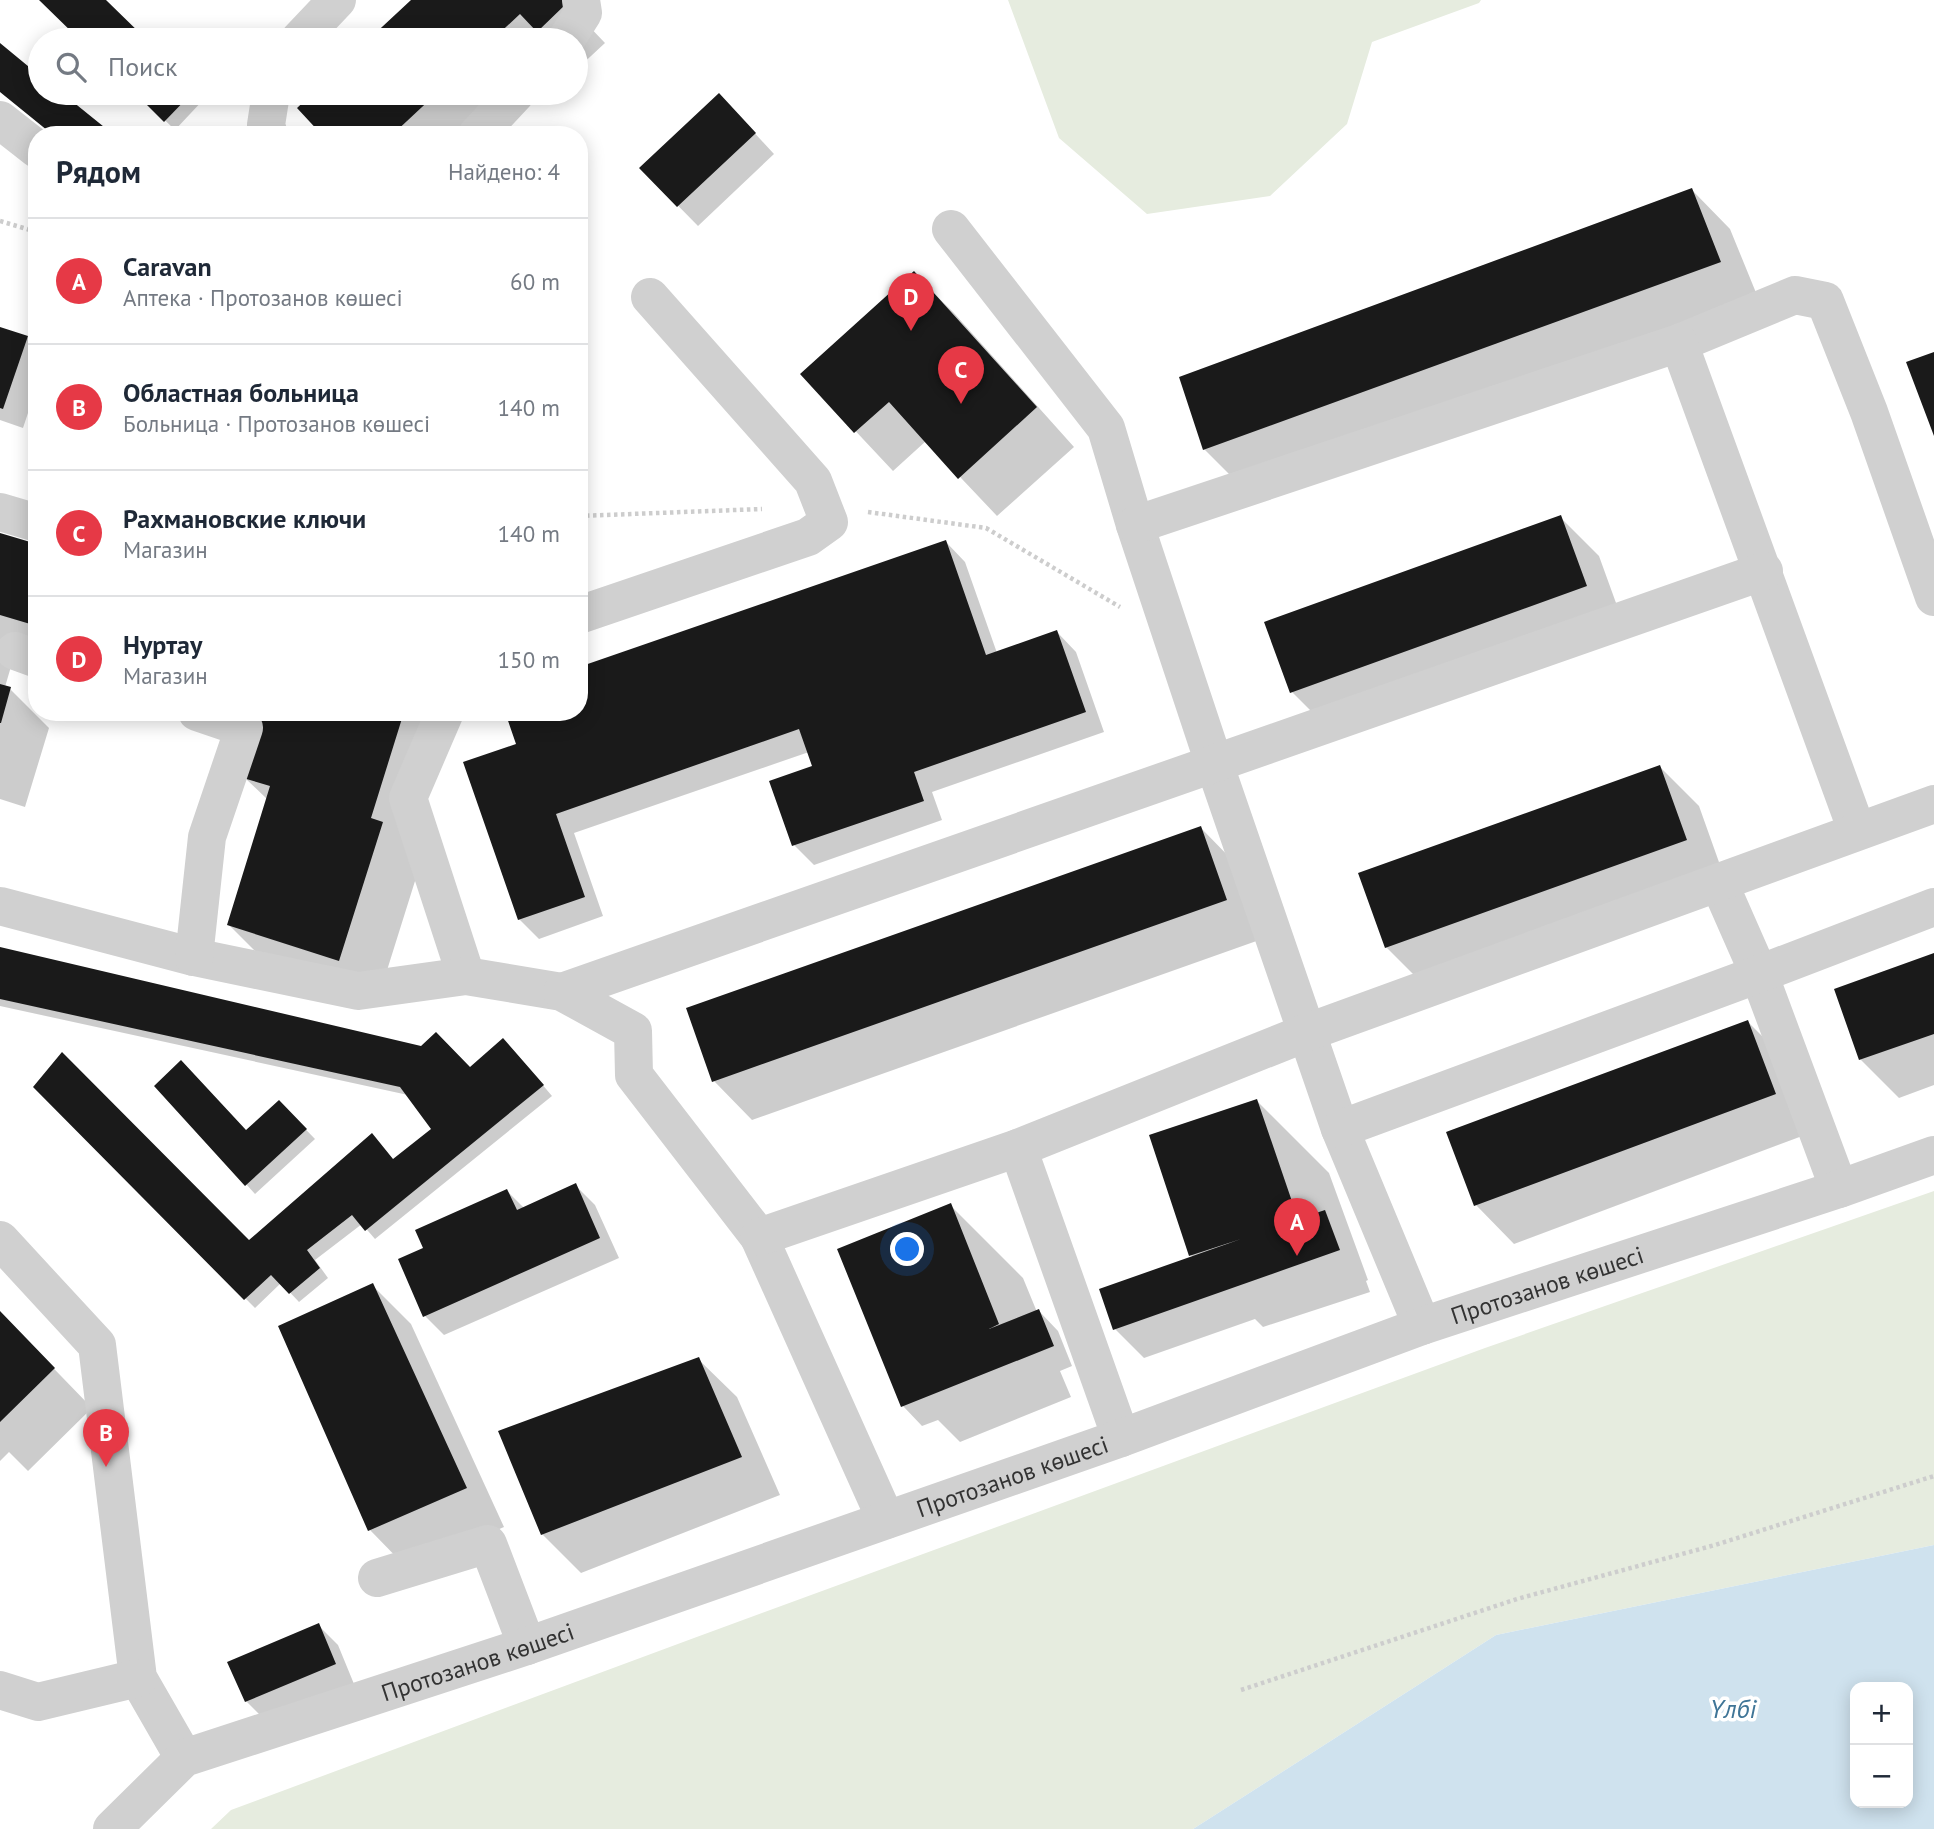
<!DOCTYPE html>
<html lang="ru">
<head>
<meta charset="utf-8">
<style>
  :root { --surface:#fff; --page:#f2f2f3; --text:#1f2937; --muted:#747a83; --line:#e0e1e3; --accent:#e63946 }
  body { margin:0; font-family:"PT Sans",sans-serif; background:var(--page); color:var(--text) }
  .controls { position:absolute; right:21px; bottom:21px; display:grid; overflow:hidden; border-radius:14px; box-shadow:0 4px 18px #0003 }
  .controls button { width:63px; height:63px; display:grid; place-items:center; padding:0; border:0; border-bottom:2px solid var(--line); background:var(--surface); color:var(--text); font:35px sans-serif }
  .you { position:absolute; left:908px; top:1250px; width:24px; height:24px; margin:-18px; border:5px solid #fff; border-radius:50%; background:#1a73e8; box-shadow:0 0 0 10px #1a73e833 }
  .badge { display:grid; place-items:center; width:46px; height:46px; border-radius:50%; background:var(--accent); color:#fff; font-size:23px; font-weight:700 }
  .pin { position:absolute; translate:-50% -58px; filter:drop-shadow(0 2px 4px #0008) }
  .pin::after { content:''; position:absolute; top:37px; width:24px; height:21px; background:inherit; clip-path:polygon(0 0,100% 0,50% 100%) }
  .list { margin:0; padding:0; list-style:none }
  h2 { display:flex; justify-content:space-between; align-items:center; height:91px; margin:0; padding:0 28px; font-size:30px }
  h2 small { font-size:23px; font-weight:400; color:var(--muted) }
  .list li { display:grid; grid-template-columns:46px 1fr auto; gap:21px; align-items:center; box-sizing:border-box; height:126px; padding:0 28px; border-top:2px solid var(--line) }
  .list b { display:block; font-size:26px; white-space:nowrap }
  .list p { margin:0; font-size:23px; white-space:nowrap; color:var(--muted) }
  .list em { font-size:23px; font-style:normal; color:var(--muted) }
  .icon { flex:none; width:38px; height:38px; fill:none; stroke:currentColor; stroke-width:2; stroke-linecap:round; stroke-linejoin:round }
  .map { position:relative; flex:none; width:1934px; height:1829px; overflow:hidden }
  .search { position:absolute; background:var(--surface); box-shadow:0 4px 18px #0003; left:28px; top:28px; width:560px; height:77px; display:flex; align-items:center; gap:18px; box-sizing:border-box; padding:0 24px; border-radius:38px; color:var(--muted); font-size:26px }
  .panel { position:absolute; background:var(--surface); box-shadow:0 4px 18px #0003; left:28px; top:126px; width:560px; height:595px; border-radius:28px }
  .map>svg:first-child { display:block }
  .green { fill:#e6ecdf }
  .water { fill:#cfe2ee; fill-rule:evenodd }
  .shadow { fill:#0003 }
  .building { fill:#1a1a1a }
  .lines { fill:none; stroke-linecap:round; stroke-linejoin:round }
  .path { stroke:#cdcdcd; stroke-width:4.5; stroke-dasharray:3.5 3.5; stroke-linecap:butt }
  .minor { stroke:#d0d0d0; stroke-width:38 }
  .labels { text-anchor:middle; dominant-baseline:central; stroke-width:7; stroke-linejoin:round; paint-order:stroke }
  .street-label { font-size:24px; fill:#333; stroke:#fff }
  .water-label { font-size:26px; font-style:italic; fill:#3f7597; stroke:#fff }
</style>
</head>
<body>
<div class="map">
<svg width="1934" height="1829" viewBox="0 0 1934 1829">
  <rect width="100%" height="100%" fill="#fff"/>
  <path class="green" d="M1008,0H1481L1479,3L1372,42L1347,124L1270,196L1147,214L1059,138Z
    M1934,1191V1545L1496,1635L1193,1829H211L231,1810L694,1638L1485,1348Z"/>
  <path class="water" d="M1934,1545V1829H1193L1496,1635ZM1855,1687H1908V1803H1855Z"/>
  <path class="shadow" d="M414,0H564L605,43L577,69L576,40H371Z
    M137,93H199L205,98L175,130Z
    M315,93H516L471,135H325L299,108Z
    M738,115L774,154L698,226L641,168Z
    M1692,190L1730,229L1759,300L1243,488L1204,449Z
    M914,274L953,312L1074,447L997,516L926,441L893,471L802,374Z
    M0,328L27,337L37,347V386L23,428L0,420Z
    M1560,517L1599,556L1624,625L1331,731L1292,692L1266,623Z
    M0,535L37,546V652L17,646L5,687L10,689L49,728L25,807L0,799Z
    M946,542L965,562L997,653L1057,632L1076,652L1104,732L932,792L942,820L814,865L794,845L772,782L814,767L809,752L574,833L603,916L539,939L519,919L518,745L579,712Z
    M238,712H454L410,852L421,862L378,999L267,963L229,925L268,800L245,778L263,720Z
    M1660,767L1699,806L1725,879L1425,986L1386,947Z
    M1201,828L1239,867L1265,938L752,1120L714,1081Z
    M0,948L470,1069L513,1050L552,1096L375,1239L362,1224L315,1260L328,1278L299,1302L281,1283L255,1308L35,1087L249,1242L372,1135L394,1161L433,1130L408,1095L0,1006Z
    M1934,955V1085L1899,1098L1860,1059Z
    M1748,1022L1786,1060L1813,1132L1514,1244L1476,1205Z
    M1257,1101L1329,1173L1368,1280L1366,1281L1370,1292L1263,1327L1255,1319L1144,1358L1115,1329L1194,1258L1191,1255Z
    M279,1102L315,1139L255,1194L246,1184V1132Z
    M576,1186L595,1205L619,1258L444,1335L425,1316V1249L507,1191L524,1208Z
    M950,1205L1023,1278L1037,1312L1039,1311L1058,1331L1072,1366L1060,1371L1071,1397L960,1442L938,1420L922,1426L903,1406Z
    M372,1285L411,1324L504,1527L408,1569L370,1530Z
    M0,1313L92,1408L28,1471L9,1452L0,1461Z
    M698,1359L737,1397L780,1495L581,1573L542,1534Z
    M318,1625L338,1645L354,1684L266,1721L246,1701Z"/>
  <path class="building" d="M39,0H106L147,40H80Z
    M411,0H564L567,3L537,32L520,14L492,40H368Z
    M0,43L40,76V93H62L114,135H53L0,92Z
    M135,93H192L164,122Z
    M313,93H437L392,135H322L297,108Z
    M719,93L756,133L677,207L639,168Z
    M1692,188L1721,262L1203,450L1179,377Z
    M914,271L1037,407L958,479L889,402L854,433L800,374Z
    M0,327L28,336L3,409L0,408Z
    M1934,352V436L1906,362Z
    M1561,515L1587,586L1290,693L1264,622Z
    M0,533L37,544V626L0,615Z
    M946,540L986,655L1057,630L1086,712L914,772L924,801L792,846L769,781L812,766L799,729L556,814L585,897L518,920L463,762L516,744L505,712H579V667Z
    M0,684L11,687L1,723H0Z
    M264,712H404L371,818L383,822L339,961L227,925L270,786L243,778Z
    M1660,765L1687,840L1385,948L1358,873Z
    M1201,826L1227,900L712,1082L686,1008Z
    M0,947L421,1046L436,1032L470,1067L503,1038L544,1085L365,1231L352,1215L307,1250L320,1268L289,1294L271,1275L244,1300L33,1087L62,1052L249,1240L372,1133L393,1159L431,1129L400,1087L0,999Z
    M1934,953V1034L1859,1060L1834,989Z
    M1748,1020L1776,1094L1474,1206L1446,1132Z
    M181,1060L246,1130L279,1100L307,1129L245,1186L154,1086Z
    M1257,1099L1298,1219L1325,1210L1340,1250L1113,1330L1099,1289L1241,1239L1189,1256L1149,1135Z
    M576,1183L600,1238L423,1317L398,1259L423,1248L415,1230L507,1189L517,1210Z
    M951,1203L999,1324L989,1329L1039,1309L1054,1346L901,1407L837,1249Z
    M373,1283L467,1488L368,1531L278,1326Z
    M0,1311L55,1368L0,1422Z
    M699,1357L742,1457L541,1535L498,1431Z
    M319,1623L336,1664L245,1702L227,1662Z"/>
  <g class="lines">
    <path class="path" d="M0,221L37,232
      M868,512L986,528L1120,607
      M579,516L762,509
      M1241,1690L1517,1599L1715,1545L1934,1476"/>
    <g class="minor">
      <path d="M299,40L337,0"/>
      <path d="M566,40L583,13L581,0"/>
      <path d="M0,120L37,149"/>
      <path d="M269,135L266,125L271,93"/>
      <path d="M477,135L516,93"/>
      <path d="M951,229L1106,428L1135,525L1214,763L1340,1129L1422,1326"/>
      <path d="M1679,343L1795,295L1825,301L1869,412L1934,597"/>
      <path d="M0,512L37,523"/>
      <path d="M1135,525L1679,343L1857,831"/>
      <path d="M579,615L808,537L829,522L813,481L650,297"/>
      <path d="M15,651L37,659"/>
      <path d="M445,712L408,798L466,976"/>
      <path d="M1719,883L1759,974L1839,1189"/>
      <path d="M0,906L194,957L358,991L466,976L562,992L633,1031L634,1075L759,1237L886,1520"/>
      <path d="M194,957L207,837L244,728L197,712"/>
      <path d="M562,992L1764,571"/>
      <path d="M1340,1129L1759,974L1934,907"/>
      <path d="M1018,1148L1121,1438"/>
      <path d="M759,1237L1018,1148L1308,1032L1934,804"/>
      <path d="M0,1240L97,1345L138,1678L184,1758"/>
      <path d="M377,1578L488,1544L527,1646"/>
      <path d="M0,1690L38,1702L138,1678"/>
      <path id="s1" d="M112,1829L184,1758L527,1646L1121,1438L1422,1326L1839,1189L1934,1155"/>
    </g>
  </g>
  <g class="labels">
    <g class="street-label">
      <text stroke="none"><textPath href="#s1" startOffset="1544">Протозанов көшесі</textPath></text>
      <text stroke="none"><textPath href="#s1" startOffset="976">Протозанов көшесі</textPath></text>
      <text stroke="none"><textPath href="#s1" startOffset="410">Протозанов көшесі</textPath></text>
    </g>
    <g class="water-label">
      <text x="1733" y="1708">Үлбі</text>
    </g>
  </g>
</svg>
<div class="controls">
<button>+</button>
<button>−</button>
</div>
<div class="you"></div>
<div class="pin badge" style="left:1297px;top:1256px">A</div>
<div class="pin badge" style="left:106px;top:1467px">B</div>
<div class="pin badge" style="left:961px;top:404px">C</div>
<div class="pin badge" style="left:911px;top:331px">D</div>
<div class="search"><svg class="icon" aria-label="search" viewBox="0 0 24 24"><circle cx="10" cy="10" r="6"/><path d="M15 15l6 6"/></svg>Поиск</div>
<section class="panel">
<h2>Рядом<small>Найдено: 4</small></h2>
<ul class="list">
<li><span class="badge">A</span><div><b>Caravan</b><p>Аптека · Протозанов көшесі</p></div><em>60 m</em></li>
<li><span class="badge">B</span><div><b>Областная больница</b><p>Больница · Протозанов көшесі</p></div><em>140 m</em></li>
<li><span class="badge">C</span><div><b>Рахмановские ключи</b><p>Магазин</p></div><em>140 m</em></li>
<li><span class="badge">D</span><div><b>Нуртау</b><p>Магазин</p></div><em>150 m</em></li>
</ul>
</section>
</div>
</body>
</html>
